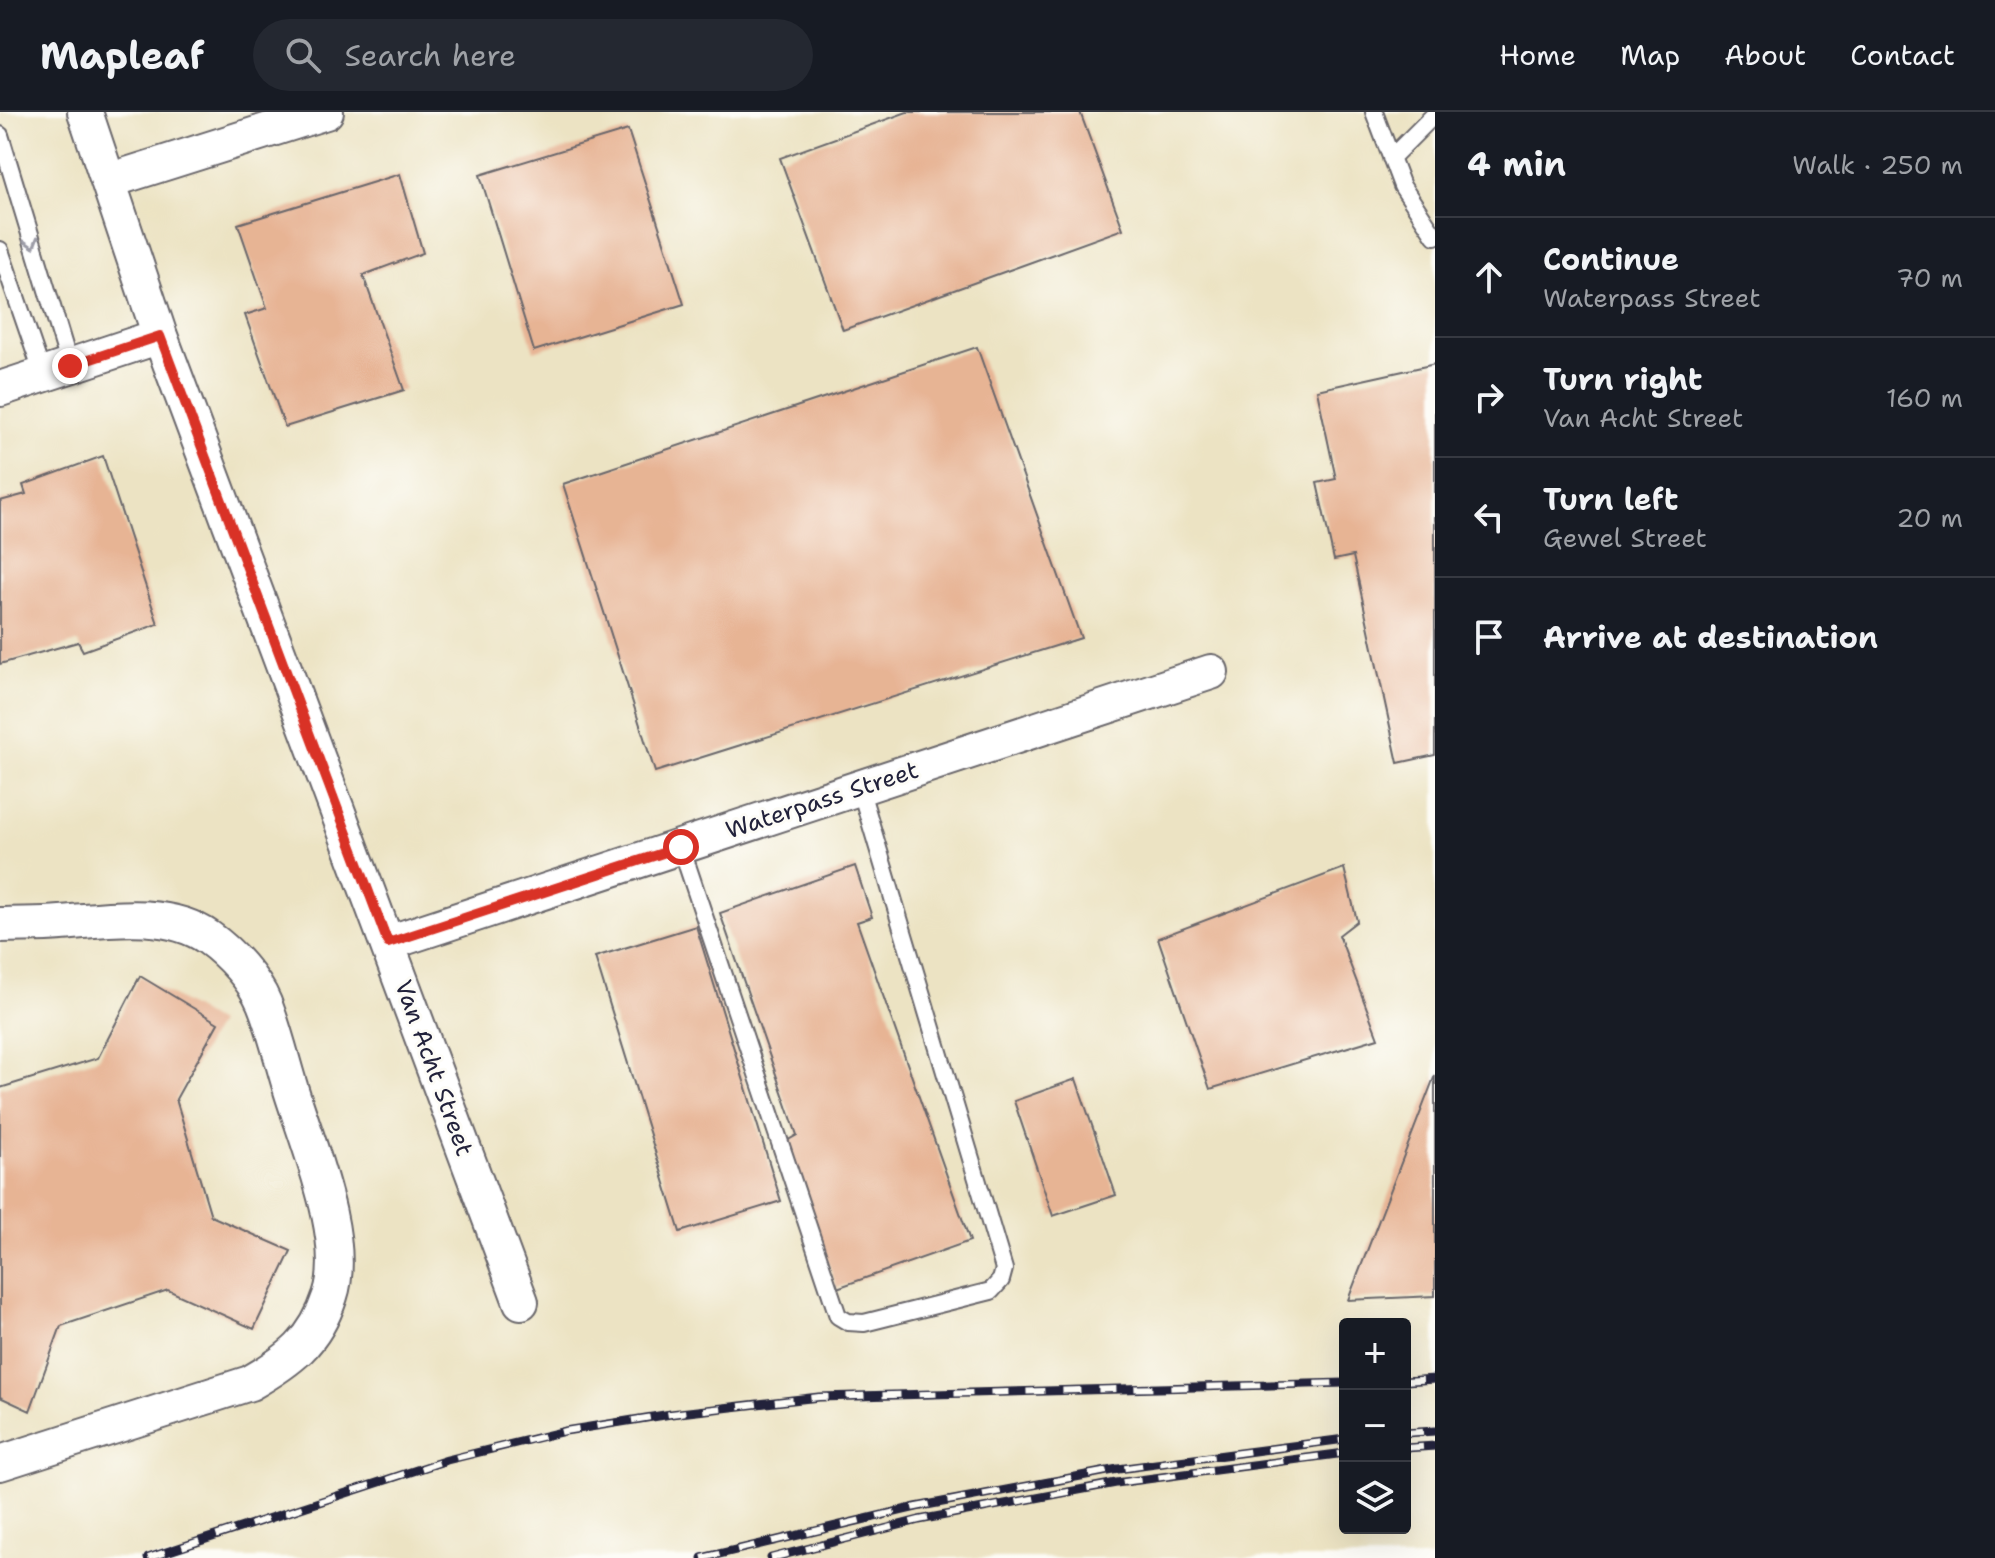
<!DOCTYPE html>
<html lang="en">
<head>
<meta charset="utf-8">
<style>
  :root { --surface:#171b24; --page:#242831; --text:#f1f3f6; --muted:#9ea1a6; --line:#363941 }
  body { margin:0; font-family:"Shantell Sans",sans-serif; background:var(--page); color:var(--text) }
  .controls { position:absolute; right:24px; bottom:24px; display:grid; overflow:hidden; border-radius:8px; box-shadow:0 8px 32px #0002 }
  .controls button { width:72px; height:72px; display:grid; place-items:center; padding:0; border:0; border-bottom:2px solid var(--line); background:var(--surface); color:var(--text); font:40px sans-serif }
  .stop { position:absolute; width:24px; height:24px; margin:-18px; border:6px solid #d93025; border-radius:50%; background:#fff }
  .stop.end { background:#d93025; border-color:#fff; box-shadow:0 2px 8px #0008 }
  .list { margin:0; padding:0; list-style:none }
  h2 { display:flex; justify-content:space-between; align-items:center; height:104px; margin:0; padding:0 32px; font-size:34px }
  h2 small { font-size:26px; font-weight:400; color:var(--muted) }
  .list li { display:grid; grid-template-columns:52px 1fr auto; gap:24px; align-items:center; box-sizing:border-box; height:120px; padding:0 32px; border-top:2px solid var(--line) }
  .list b { display:block; font-size:30px; white-space:nowrap }
  .list p { margin:0; font-size:26px; white-space:nowrap; color:var(--muted) }
  .list em { font-size:26px; font-style:normal; color:var(--muted) }
  .icon { flex:none; width:44px; height:44px; fill:none; stroke:currentColor; stroke-width:2; stroke-linecap:round; stroke-linejoin:round }
  .map { position:relative; flex:none; width:1435px; height:1446px; overflow:hidden }
  header { display:flex; align-items:center; gap:48px; box-sizing:border-box; height:112px; padding:0 40px; background:var(--surface); border-bottom:2px solid var(--line) }
  header strong { font-size:38px }
  nav { display:flex; gap:44px; margin-inline-start:auto; font-size:28px }
  .search { width:560px; height:72px; background:var(--page); display:flex; align-items:center; gap:20px; box-sizing:border-box; padding:0 28px; border-radius:44px; color:var(--muted); font-size:30px }
  main { display:flex }
  aside { flex:1; background:var(--surface) }
  .map>svg:first-child { display:block }
  .building { fill:#e7b494 }
  .lines { fill:none; stroke-linecap:round; stroke-linejoin:round }
  .lane-casing { stroke:#69666b; stroke-width:20 }
  .street-casing { stroke:#69666b; stroke-width:38 }
  .lane { stroke:#fff; stroke-width:16 }
  .street { stroke:#fff; stroke-width:34 }
  .rail-casing { stroke:#22223b; stroke-width:9 }
  .rail { stroke:#fdfcf7; stroke-width:6; stroke-dasharray:18; stroke-linecap:butt }
  .oneway { stroke:#9c9ca7 }
  .route { stroke:#d93025; stroke-width:10 }
  .labels { text-anchor:middle; dominant-baseline:central; stroke-width:6; stroke-linejoin:round; paint-order:stroke }
  .street-label { font-size:24px; fill:#22223b; stroke:#fdfcf7 }
</style>
</head>
<body>
<header>
<strong>Mapleaf</strong>
<div class="search"><svg class="icon" aria-label="search" viewBox="0 0 24 24"><circle cx="10" cy="10" r="6"/><path d="M15 15l6 6"/></svg>Search here</div>
<nav><a>Home</a><a>Map</a><a>About</a><a>Contact</a></nav>
</header>
<main>
<div class="map">
<svg width="1435" height="1446" viewBox="0 0 1435 1446">
  <rect width="100%" height="100%" fill="#fdfcf7"/>
  <filter id="ink" filterUnits="userSpaceOnUse"><feTurbulence type="fractalNoise" baseFrequency=".0125" numOctaves="2"/><feDisplacementMap in="SourceGraphic" scale="16" xChannelSelector="R" yChannelSelector="G"/><feConvolveMatrix kernelMatrix="1 2 1 2 8 2 1 2 1" color-interpolation-filters="sRGB"/></filter>
  <filter id="wash" filterUnits="userSpaceOnUse"><feTurbulence type="fractalNoise" baseFrequency=".006" numOctaves="4" result="noise"/><feDisplacementMap in="SourceGraphic" scale="32" xChannelSelector="R" yChannelSelector="G"/><feGaussianBlur stdDeviation="1.8" result="paint"/><feColorMatrix in="noise" values="0 0 0 0 0 0 0 0 0 0 0 0 0 0 0 0 0 1.4 0 .05"/><feComposite in="paint" operator="in"/></filter>
  <g filter="url(#wash)">
    <rect width="100%" height="100%" fill="#ece3c3"/>
    <g id="blocks">
      <path class="building" d="M907,0H1080L1123,117L843,218L780,46Z
        M628,18L684,192L534,239L480,63Z
        M400,62L423,141L363,163L404,278L285,315L245,203L267,196L238,112Z
        M977,235L1081,526L655,660L563,372Z
        M1435,252V643L1398,651L1353,444L1334,448L1317,371L1336,367L1317,278Z
        M103,344L158,512L83,539L78,530L0,552V389L26,382L23,373Z
        M855,754L872,805L857,810L970,1129L837,1176L785,1030L797,1023L720,801Z
        M1344,756L1357,809L1339,823L1378,926L1210,977L1158,826Z
        M696,814L781,1089L680,1120L595,845Z
        M140,864L218,911L176,987L211,1104L291,1139L254,1217L168,1178L61,1214L30,1299L0,1285V976L98,946Z
        M1435,963V1184L1348,1188Z
        M1076,967L1116,1083L1053,1104L1014,989Z"/>
    </g>
  </g>
  <g filter="url(#ink)">
    <use href="#blocks" fill-opacity="0" stroke="#69666b" stroke-width="2"/>
    <g class="lines">
      <g class="lane-casing">
        <path id="lane" d="M1374,0L1402,74L1435,124
          M0,23L70,254
          M1391,46L1435,2
          M0,138L43,263
          M681,735L838,1204L848,1210L864,1211L991,1179L1001,1168L1004,1157L860,676"/>
      </g>
      <g class="street-casing">
        <path id="street" d="M85,0L160,224L521,1190
          M108,69L326,0
          M0,277L160,224
          M0,813C20,812 41,813 61,811C108,807 168,797 209,826C230,841 254,867 264,891C275,918 282,949 291,978C308,1033 349,1129 330,1184C315,1230 290,1248 250,1271L0,1351
          M388,831L1211,560"/>
      </g>
      <use href="#lane" class="lane"/>
      <use href="#street" class="street"/>
      <g class="rail-casing">
        <path id="rail" d="M1405,1269L1435,1267
          M1405,1321L1435,1319
          M1405,1336L1435,1334
          M148,1446L447,1348L565,1319L671,1302L819,1285L1345,1271
          M702,1446L916,1395L1118,1357L1345,1327
          M771,1446L919,1408L1116,1371L1345,1341"/>
      </g>
      <use href="#rail" class="rail"/>
    </g>
    <defs><path id="oneway-chevron" d="M-2-3.5L2.5 0L-2 3.5" fill="none" stroke-width="1.6" stroke-linecap="round" stroke-linejoin="round" transform="scale(2)"/></defs>
    <use class="oneway" href="#oneway-chevron" transform="translate(32 131) rotate(73)"/>
  </g>
  <g class="lines" filter="url(#ink)">
    <path class="route" d="M70,254L160,224L388,831L681,735"/>
  </g>
  <g class="labels">
    <g class="street-label">
      <text transform="translate(822 688) rotate(-18)">Waterpass Street</text>
      <text transform="translate(434 956) rotate(70)">Van Acht Street</text>
    </g>
  </g>
</svg>
<div class="controls">
<button>+</button>
<button>−</button>
<button><svg class="icon" aria-label="layers" viewBox="0 0 24 24"><path d="M12 4l9 5-9 5-9-5zM3 14l9 5 9-5"/></svg></button>
</div>
<div class="stop" style="left:681px;top:735px"></div>
<div class="stop end" style="left:70px;top:254px"></div>
</div>
<aside>
<h2>4 min<small>Walk · 250 m</small></h2>
<ul class="list">
<li><svg class="icon" aria-label="ahead" viewBox="0 0 24 24"><path d="M12 20V5M6 11l6-6 6 6"/></svg><div><b>Continue</b><p>Waterpass Street</p></div><em>70 m</em></li>
<li><svg class="icon" aria-label="right" viewBox="0 0 24 24"><path d="M7 20v-9h11M14 6l5 5-5 5"/></svg><div><b>Turn right</b><p>Van Acht Street</p></div><em>160 m</em></li>
<li><svg class="icon" aria-label="left" viewBox="0 0 24 24"><path d="M17 20v-9H6M10 6l-5 5 5 5"/></svg><div><b>Turn left</b><p>Gewel Street</p></div><em>20 m</em></li>
<li><svg class="icon" aria-label="arrive" viewBox="0 0 24 24"><path d="M6 21V4h12l-3 4 3 4H6"/></svg><div><b>Arrive at destination</b></div></li>
</ul>
</aside>
</main>
</body>
</html>
